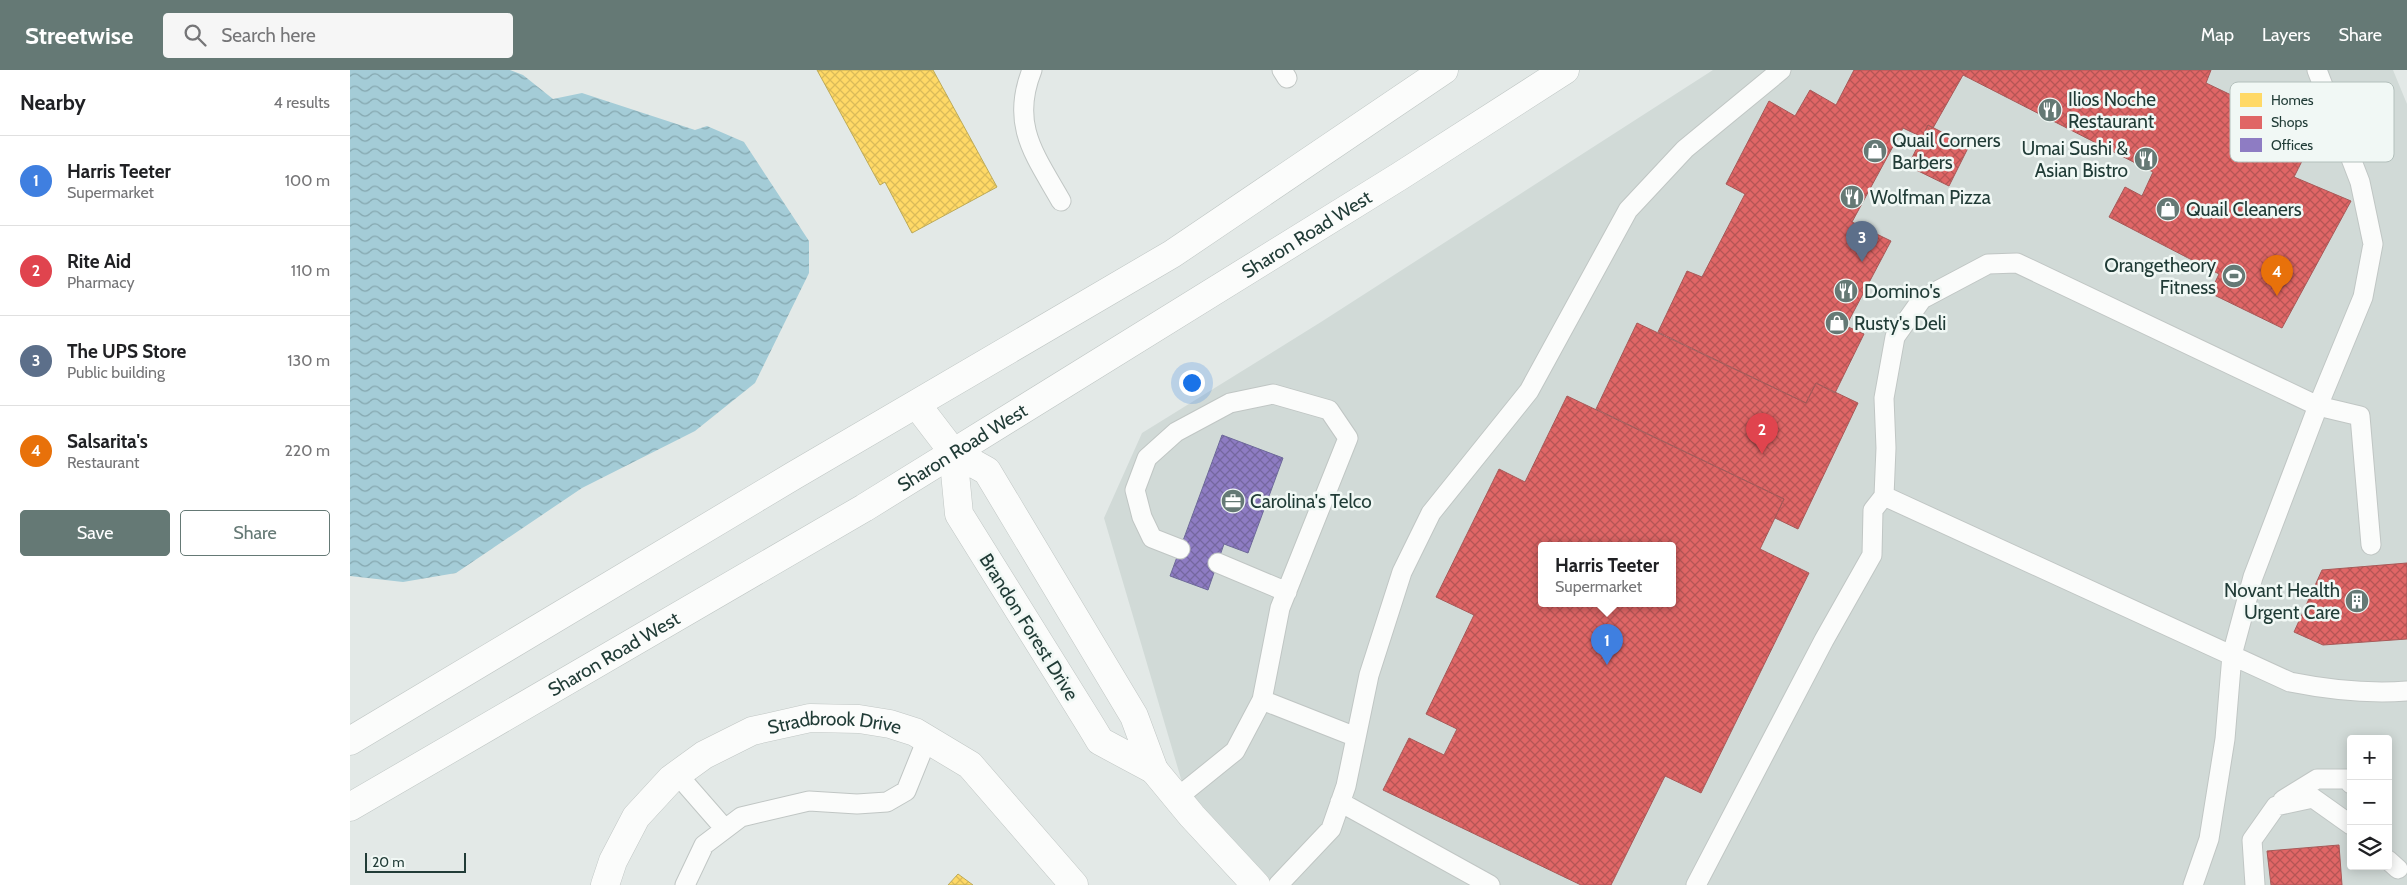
<!DOCTYPE html>
<html lang="en">
<head>
<meta charset="utf-8">
<style>
  :root { --surface:#fff; --page:#f6f6f6; --text:#202124; --muted:#757577; --line:#e0e0e0; --accent:#657975 }
  body { margin:0; font-family:Cabin,sans-serif; background:var(--page); color:var(--text) }
  .controls { position:absolute; right:15px; bottom:15px; display:grid; overflow:hidden; border-radius:5px; box-shadow:0 2px 12px #0003 }
  .controls button { width:45px; height:45px; display:grid; place-items:center; padding:0; border:0; border-bottom:1px solid var(--line); background:var(--surface); color:var(--text); font:25px sans-serif }
  .scale { position:absolute; left:15px; bottom:12px; width:101px; box-sizing:border-box; padding-left:5px; border:2px solid #213c37; border-top:0; font-size:14px; line-height:18px; white-space:nowrap; color:#213c37; -webkit-text-stroke:4px #f1f8f5; paint-order:stroke }
  .you { position:absolute; left:841px; top:312px; width:18px; height:18px; margin:-12px; border:4px solid #fff; border-radius:50%; background:#1a73e8; box-shadow:0 0 0 8px #1a73e833 }
  .badge { display:grid; place-items:center; width:32px; height:32px; border-radius:50%; background:var(--accent); color:#fff; font-size:16px; font-weight:700 }
  .pin { position:absolute; translate:-50% -41px; filter:drop-shadow(0 1px 2px #0008) }
  .pin::after { content:''; position:absolute; top:26px; width:18px; height:15px; background:inherit; clip-path:polygon(0 0,100% 0,50% 100%) }
  .popup { position:absolute; left:1188px; top:472px; width:138px; height:65px; box-sizing:border-box; display:grid; place-content:center; border-radius:5px; background:var(--surface); filter:drop-shadow(0 1px 4px #0005); font-size:16px; white-space:nowrap; color:var(--muted) }
  .popup b { font-size:19px; color:var(--text) }
  .popup::after { content:''; position:absolute; left:50%; top:100%; margin-left:-10px; border:10px solid transparent; border-top-color:var(--surface) }
  .list { margin:0; padding:0; list-style:none }
  h2 { display:flex; justify-content:space-between; align-items:center; height:65px; margin:0; padding:0 20px; font-size:21px }
  h2 small { font-size:16px; font-weight:400; color:var(--muted) }
  .list li { display:grid; grid-template-columns:32px 1fr auto; gap:15px; align-items:center; box-sizing:border-box; height:90px; padding:0 20px; border-top:1px solid var(--line) }
  .list b { display:block; font-size:19px; white-space:nowrap }
  .list p { margin:0; font-size:16px; white-space:nowrap; color:var(--muted) }
  .list em { font-size:16px; font-style:normal; color:var(--muted) }
  .actions { display:flex; gap:10px; padding:15px 20px }
  .actions a { flex:1; padding:11px 0; border:1px solid var(--accent); border-radius:5px; text-align:center; font-size:18px; color:var(--accent) }
  .actions .main { background:var(--accent); color:#fff }
  .icon { flex:none; width:28px; height:28px; fill:none; stroke:currentColor; stroke-width:2; stroke-linecap:round; stroke-linejoin:round }
  .map { position:relative; flex:none; width:2057px; height:815px; overflow:hidden }
  header { display:flex; align-items:center; gap:30px; box-sizing:border-box; height:70px; padding:0 25px; background:var(--accent); color:#fff }
  header strong { font-size:24px }
  nav { display:flex; gap:28px; margin-inline-start:auto; font-size:18px }
  .search { width:350px; height:45px; background:var(--page); display:flex; align-items:center; gap:12px; box-sizing:border-box; padding:0 18px; border-radius:5px; color:var(--muted); font-size:19px }
  main { display:flex }
  aside { flex:1; background:var(--surface) }
  .map>svg:first-child { display:block }
  .built { fill:#d1dad7; fill-rule:evenodd }
  .water { fill:url(#water-waves) }
  .homes { fill:url(#homes-cross-hatch); stroke:#bcaa58 }
  .shops { fill:url(#shops-cross-hatch); stroke:#a75958; fill-rule:evenodd }
  .offices { fill:url(#offices-cross-hatch); stroke:#6d6999 }
  .lines { fill:none; stroke-linecap:round; stroke-linejoin:round }
  .lane-casing { stroke:#c0c6c4; stroke-width:21 }
  .street-casing { stroke:#c0c6c4; stroke-width:29 }
  .secondary-casing { stroke:#bfc6c4; stroke-width:29 }
  .lane { stroke:#fbfcfb; stroke-width:19 }
  .street { stroke:#fbfcfb; stroke-width:28 }
  .secondary { stroke:#fbfcfb; stroke-width:28 }
  .labels { text-anchor:middle; dominant-baseline:central; stroke-width:5; stroke-linejoin:round; paint-order:stroke }
  .poi-label { font-size:19px; fill:#213c37; stroke:#f1f8f5; text-anchor:start }
  .street-label { font-size:19px; fill:#213c37; stroke:#f1f8f5 }
  .key { fill:#f1f8f5; stroke:#b3c0bc; stroke-width:1 }
  .key-label { font-size:14px; fill:#213c37 }
</style>
</head>
<body>
<header>
<strong>Streetwise</strong>
<div class="search"><svg class="icon" aria-label="search" viewBox="0 0 24 24"><circle cx="10" cy="10" r="6"/><path d="M15 15l6 6"/></svg>Search here</div>
<nav><a>Map</a><a>Layers</a><a>Share</a></nav>
</header>
<main>
<aside>
<h2>Nearby<small>4 results</small></h2>
<ul class="list">
<li><span class="badge" style="background:#3f7fe0">1</span><div><b>Harris Teeter</b><p>Supermarket</p></div><em>100 m</em></li>
<li><span class="badge" style="background:#e0444e">2</span><div><b>Rite Aid</b><p>Pharmacy</p></div><em>110 m</em></li>
<li><span class="badge" style="background:#5c6f8a">3</span><div><b>The UPS Store</b><p>Public building</p></div><em>130 m</em></li>
<li><span class="badge" style="background:#e8710a">4</span><div><b>Salsarita's</b><p>Restaurant</p></div><em>220 m</em></li>
</ul>
<div class="actions"><a class="main">Save</a><a>Share</a></div>
</aside>
<div class="map">
<svg width="2057" height="815" viewBox="0 0 2057 815">
  <defs>
    <pattern id="water-waves" width="16" height="10" patternUnits="userSpaceOnUse" patternTransform="scale(1.25)"><rect width="16" height="10" fill="#a4ccd7"/><path d="M0 5q4-4 8 0t8 0" fill="none" stroke="#85a7af"/></pattern>
    <pattern id="homes-cross-hatch" width="8" height="8" patternUnits="userSpaceOnUse" patternTransform="scale(1.25)"><rect width="8" height="8" fill="#ffd966"/><path d="M0 0l8 8M0 8l8-8" fill="none" stroke="#dabb59"/></pattern>
    <pattern id="shops-cross-hatch" width="8" height="8" patternUnits="userSpaceOnUse" patternTransform="scale(1.25)"><rect width="8" height="8" fill="#e06666"/><path d="M0 0l8 8M0 8l8-8" fill="none" stroke="#b55555"/></pattern>
    <pattern id="offices-cross-hatch" width="8" height="8" patternUnits="userSpaceOnUse" patternTransform="scale(1.25)"><rect width="8" height="8" fill="#8e7cc3"/><path d="M0 0l8 8M0 8l8-8" fill="none" stroke="#74679f"/></pattern>
  </defs>
  <rect width="100%" height="100%" fill="#e3e9e7"/>
  <path class="built" d="M1363,0H2043L2057,34V815H906L842,746L754,448L792,363L971,252ZM1192,476H1322V534H1192ZM2001,669H2038V796H2001Z"/>
  <path class="water" d="M0,0H160L173,5L203,29L232,23L345,60L357,56L394,72L459,171V203L405,313L345,361L232,418L106,503L53,512L0,506Z"/>
  <path class="homes" d="M467,0H583L647,117L562,163L535,112L530,115Z
    M608,804L623,815H598Z"/>
  <path class="shops" d="M1504,0H1861L1856,13L1965,65L1944,107L2001,131L1932,258L1860,223L1869,204L1759,147L1775,117L1792,126L1803,102L1613,5L1583,58L1578,55L1572,67L1553,58L1502,152L1541,171L1496,256L1514,264L1485,323L1466,313L1456,333L1308,262L1337,201L1352,207L1395,124L1376,114L1419,31L1445,46L1460,20L1486,35Z
    M1578,55L1619,76L1599,116L1558,96Z
    M1287,253L1456,333L1466,313L1508,333L1448,459L1425,448L1434,429L1246,339Z
    M1217,326L1434,429L1410,479L1459,503L1351,723L1315,706L1261,815H1231L1033,720L1059,668L1094,685L1107,659L1076,644L1124,545L1086,527L1149,399L1175,412ZM1192,476H1322V534H1192Z
    M2057,493V569L1973,575L1944,562L1972,500Z
    M1989,775L1992,815H1921L1917,781Z"/>
  <path class="offices" d="M872,365L933,388L898,483L874,474L858,520L820,506Z"/>
  <g class="lines">
    <g class="lane-casing">
      <path id="lane" d="M682,0C660,55 685,85 711,131
        M932,0L937,8
        M1534,426L1940,612C1980,620 2017,624 2057,621
        M868,493L937,522
        M912,630L1006,667
        M327,704L375,759
        M828,727L885,681L912,630L930,538L998,368L979,340L923,324L880,333L826,362L797,388L785,420L792,447L802,468L830,479
        M1933,730L1967,709H1997L2001,714
        M990,732L1140,815
        M2038,790L2048,799
        M335,815L354,775L391,747L459,731L507,734L537,732L556,721L577,669
        M928,815L981,759L996,716L1019,605L1052,502L1081,443L1179,321L1278,140L1335,79L1431,0
        M1346,815L1474,570L1522,485L1523,440L1534,426L1536,378L1534,328L1545,267L1572,229L1638,194L1667,193L1968,336L2010,346L2021,475
        M1843,815L1859,769L1875,669L1882,585L1903,507L1968,336L2013,227L2023,174L2010,112L1967,0
        M1905,815L1902,770L1926,736L1963,728L2001,755"/>
    </g>
    <g class="street-casing">
      <g id="street">
        <path d="M567,335L603,382L637,401L784,646L804,700L750,671L741,656L609,444L603,382"/>
        <path d="M804,700L842,746L906,815"/>
        <path id="s1" d="M255,815L263,791L286,747L321,709L354,685L402,661L460,648L509,649L540,654L565,662L620,695L724,815"/>
      </g>
    </g>
    <g class="secondary-casing">
      <g id="secondary">
        <path d="M0,671L443,406L822,184L1094,0"/>
        <path id="s2" d="M0,737L514,438L1050,106L1215,0"/>
      </g>
    </g>
    <use href="#lane" class="lane"/>
    <use href="#street" class="street"/>
    <use href="#secondary" class="secondary"/>
  </g>
  <defs>
    <g id="restaurant-disc" transform="scale(1.25)"><circle r="9.5" fill="#657975" stroke="#f1f8f5"/><path d="M-5-6h1v4h1v-4h1v4h1v-4h1v5L-1.5 .5V6h-2V.5L-5-1ZM5-6V6H3V1.5H1.5Q1.5-4 5-6Z" fill="#fff"/></g>
    <g id="shop-disc" transform="scale(1.25)"><circle r="9.5" fill="#657975" stroke="#f1f8f5"/><path d="M-5-2.5h2.3a2.7 3.5 0 0 1 5.4 0H5L5.5 6h-11ZM-1.5-2.5h3a1.5 2.3 0 0 0-3 0Z" fill="#fff"/></g>
    <g id="stadium-disc" transform="scale(1.25)"><circle r="9.5" fill="#657975" stroke="#f1f8f5"/><path d="M0-5a6.5 5 0 1 0 0 10a6.5 5 0 1 0 0-10ZM-3.5-1.8h7v3.6h-7Z" fill="#fff"/></g>
    <g id="office-disc" transform="scale(1.25)"><circle r="9.5" fill="#657975" stroke="#f1f8f5"/><path d="M-6-3h4V-5.5h4V-3h4V5H-6ZM-1-4.5V-3h2v-1.5ZM-6 0V1H6V0Z" fill="#fff"/></g>
    <g id="building-disc" transform="scale(1.25)"><circle r="9.5" fill="#657975" stroke="#f1f8f5"/><path d="M-4-6H4V6H1V3H-1V6H-4ZM-2.5-4.3h1.7v1.8h-1.7ZM.8-4.3h1.7v1.8H.8ZM-2.5-1h1.7V.8h-1.7ZM.8-1h1.7V.8H.8Z" fill="#fff"/></g>
  </defs>
  <g fill-rule="evenodd">
    <use href="#restaurant-disc" x="1700" y="40"/>
    <use href="#shop-disc" x="1525" y="81"/>
    <use href="#restaurant-disc" x="1796" y="89"/>
    <use href="#restaurant-disc" x="1502" y="127"/>
    <use href="#shop-disc" x="1818" y="139"/>
    <use href="#stadium-disc" x="1884" y="206"/>
    <use href="#restaurant-disc" x="1496" y="221"/>
    <use href="#shop-disc" x="1487" y="253"/>
    <use href="#office-disc" x="883" y="431"/>
    <use href="#building-disc" x="2007" y="531"/>
  </g>
  <g class="labels">
    <g class="poi-label">
      <text x="1718" y="29">Ilios Noche<tspan x="1718" dy="22">Restaurant</tspan></text>
      <text x="1542" y="70">Quail Corners<tspan x="1542" dy="22">Barbers</tspan></text>
      <text x="1778" y="78" text-anchor="end">Umai Sushi &amp;<tspan x="1778" dy="22">Asian Bistro</tspan></text>
      <text x="1520" y="127">Wolfman Pizza</text>
      <text x="1836" y="139">Quail Cleaners</text>
      <text x="1866" y="195" text-anchor="end">Orangetheory<tspan x="1866" dy="22">Fitness</tspan></text>
      <text x="1514" y="221">Domino's</text>
      <text x="1504" y="253">Rusty's Deli</text>
      <text x="900" y="431">Carolina's Telco</text>
      <text x="1990" y="520" text-anchor="end">Novant Health<tspan x="1990" dy="22">Urgent Care</tspan></text>
    </g>
    <g class="street-label">
      <text stroke="none"><textPath href="#s2" startOffset="1115">Sharon Road West</textPath></text>
      <text stroke="none"><textPath href="#s2" startOffset="710">Sharon Road West</textPath></text>
      <text transform="translate(679 557) rotate(58)">Brandon Forest Drive</text>
      <text stroke="none"><textPath href="#s2" startOffset="305">Sharon Road West</textPath></text>
      <text stroke="none"><textPath href="#s1" startOffset="305">Stradbrook Drive</textPath></text>
    </g>
  </g>
  <rect x="1880" y="12" width="164" height="80" rx="8" class="key"/>
  <rect x="1890" y="23" width="22" height="14" fill="#ffd966"/>
  <rect x="1890" y="46" width="22" height="13" fill="#e06666"/>
  <rect x="1890" y="68" width="22" height="14" fill="#8e7cc3"/>
  <g class="key-label">
    <text x="1921" y="35">Homes</text>
    <text x="1921" y="57">Shops</text>
    <text x="1921" y="80">Offices</text>
  </g>
</svg>
<div class="controls">
<button>+</button>
<button>−</button>
<button><svg class="icon" aria-label="layers" viewBox="0 0 24 24"><path d="M12 4l9 5-9 5-9-5zM3 14l9 5 9-5"/></svg></button>
</div>
<div class="scale">20 m</div>
<div class="you"></div>
<div class="pin badge" style="left:1257px;top:595px;background:#3f7fe0">1</div>
<div class="popup"><b>Harris Teeter</b>Supermarket</div>
<div class="pin badge" style="left:1412px;top:384px;background:#e0444e">2</div>
<div class="pin badge" style="left:1512px;top:192px;background:#5c6f8a">3</div>
<div class="pin badge" style="left:1927px;top:226px;background:#e8710a">4</div>
</div>
</main>
</body>
</html>
